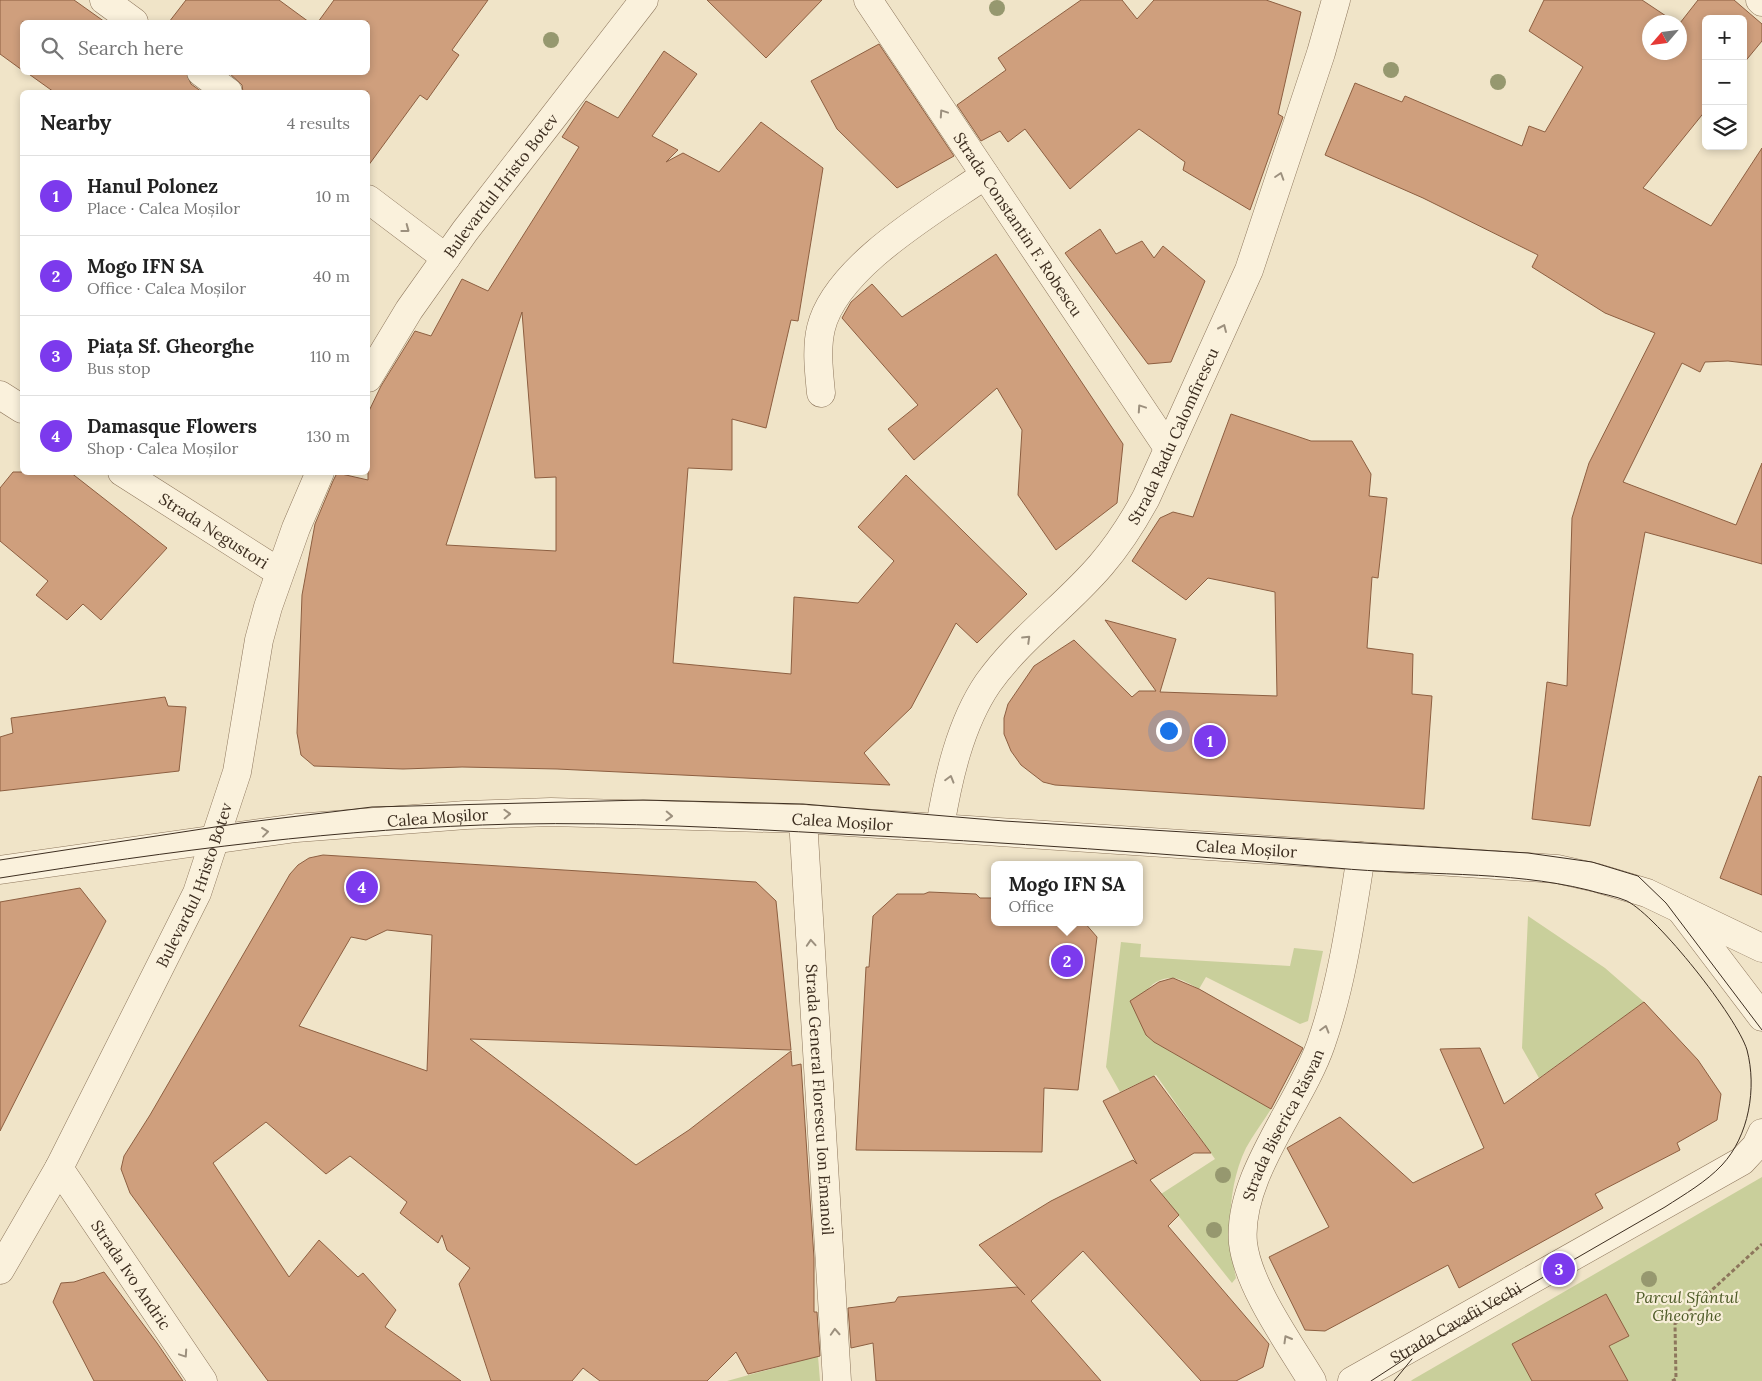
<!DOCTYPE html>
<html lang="en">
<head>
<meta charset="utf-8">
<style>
  :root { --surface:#fff; --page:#f6f6f6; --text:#222; --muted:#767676; --line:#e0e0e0; --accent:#7c3aed }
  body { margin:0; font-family:Lora,serif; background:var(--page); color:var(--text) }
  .controls { position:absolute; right:15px; top:15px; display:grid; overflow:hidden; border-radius:8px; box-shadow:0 2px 8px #0003 }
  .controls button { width:45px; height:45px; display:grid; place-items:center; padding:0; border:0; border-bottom:1px solid var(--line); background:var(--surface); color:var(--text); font:25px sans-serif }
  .compass { position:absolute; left:1642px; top:15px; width:45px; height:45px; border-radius:50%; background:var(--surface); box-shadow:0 2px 8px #0003; rotate:242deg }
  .you { position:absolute; left:1168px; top:730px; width:18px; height:18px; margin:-12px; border:4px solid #fff; border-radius:50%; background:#1a73e8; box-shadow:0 0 0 8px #1a73e833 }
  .badge { display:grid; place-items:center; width:32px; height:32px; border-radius:50%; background:var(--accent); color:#fff; font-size:16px; font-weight:700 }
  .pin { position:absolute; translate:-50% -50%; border:2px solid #fff; box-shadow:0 1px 5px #0006 }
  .popup { position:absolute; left:991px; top:861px; width:152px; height:65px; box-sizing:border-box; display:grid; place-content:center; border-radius:8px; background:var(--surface); filter:drop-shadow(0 1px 4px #0005); font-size:16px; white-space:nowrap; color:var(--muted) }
  .popup b { font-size:19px; color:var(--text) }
  .popup::after { content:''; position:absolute; left:50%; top:100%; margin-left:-10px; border:10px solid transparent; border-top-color:var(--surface) }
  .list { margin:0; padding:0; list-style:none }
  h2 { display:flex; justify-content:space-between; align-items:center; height:65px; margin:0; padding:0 20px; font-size:21px }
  h2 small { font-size:16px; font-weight:400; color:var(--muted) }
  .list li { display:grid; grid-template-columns:32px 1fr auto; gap:15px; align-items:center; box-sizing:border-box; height:80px; padding:0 20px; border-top:1px solid var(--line) }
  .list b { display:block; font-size:19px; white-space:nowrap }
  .list p { margin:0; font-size:16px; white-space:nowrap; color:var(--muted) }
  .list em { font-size:16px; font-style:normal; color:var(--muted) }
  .icon { flex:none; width:28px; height:28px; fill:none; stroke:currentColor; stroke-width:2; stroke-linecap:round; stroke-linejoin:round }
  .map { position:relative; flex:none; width:1762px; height:1381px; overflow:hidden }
  .search { position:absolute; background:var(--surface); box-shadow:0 2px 8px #0003; left:20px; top:20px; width:350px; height:55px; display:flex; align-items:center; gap:12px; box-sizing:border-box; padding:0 18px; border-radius:8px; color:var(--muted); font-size:19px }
  .panel { position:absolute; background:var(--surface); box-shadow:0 2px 8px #0003; left:20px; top:90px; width:350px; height:385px; border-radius:8px }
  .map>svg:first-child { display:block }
  .green { fill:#c9cf9b }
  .building { fill:#cf9f7d; stroke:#8d5f41; fill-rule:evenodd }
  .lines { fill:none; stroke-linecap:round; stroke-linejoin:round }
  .minor-casing { stroke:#8d765c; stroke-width:29 }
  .tertiary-casing { stroke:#8d765c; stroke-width:29 }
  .path { stroke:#8d765c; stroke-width:3; stroke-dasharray:4 2.5; stroke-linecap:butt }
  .minor { stroke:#faf1dc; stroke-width:28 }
  .tertiary { stroke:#faf1dc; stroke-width:28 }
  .tram { stroke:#3d2e20; stroke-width:1 }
  .tree { fill:#96986f }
  .oneway { stroke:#9c907e }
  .labels { text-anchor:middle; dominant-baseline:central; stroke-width:4.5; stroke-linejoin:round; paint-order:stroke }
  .street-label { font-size:16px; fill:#3d2e20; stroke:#f7eed8 }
  .park-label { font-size:16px; font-style:italic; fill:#4d5a26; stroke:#f7eed8 }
</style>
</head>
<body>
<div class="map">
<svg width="1762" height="1381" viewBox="0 0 1762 1381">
  <rect width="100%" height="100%" fill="#f0e4c8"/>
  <path class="green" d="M1528,916L1605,968L1644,1002L1539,1078L1522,1048Z
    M1121,942L1141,944L1140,957L1290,966L1294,948L1323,951L1308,1021L1300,1024L1206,977L1199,989C1192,985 1182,979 1173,978C1138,977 1131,1023 1154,1042L1271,1109C1263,1122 1253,1135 1246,1148C1227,1187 1227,1237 1236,1278L1232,1283L1161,1194L1215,1159L1156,1075L1120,1092L1106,1067Z
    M1762,1177V1381H1411L1412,1380Z
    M818,1356L820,1381H727Z"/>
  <path class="building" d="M0,0H74L105,22H22V70L0,54Z
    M186,0H279L309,22H169Z
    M334,0H488L452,50L459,55L427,100L420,95L368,166V92H243L242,85L228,72H368V22H318Z
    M707,0H822L766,58Z
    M1081,0H1122L1137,19L1154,0H1266L1301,12L1278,114L1283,117L1250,210L1183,170L1185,162L1139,129L1070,189L1025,129L1008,142L1000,131L981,141L957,105L1006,70L998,58Z
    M1544,0H1642L1675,22H1650V52H1680V23L1698,0H1734L1762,24V41L1743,64V19H1706V110L1643,188L1711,226L1762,148V365L1728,361L1705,362L1700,372L1682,363L1623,482L1736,525L1762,463V564L1645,532L1590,826L1532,819L1547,682L1567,686L1572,518L1589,463L1655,333L1605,313L1532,267L1538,255L1423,198L1325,155L1355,83L1402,102L1405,96L1522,146L1529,126L1545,132L1583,67L1529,31Z
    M879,44L954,156L897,188L837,129L811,81Z
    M664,51L697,74L652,136L678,150L666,162L683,153L719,172L761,122L823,168L798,321L791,320L766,428L732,419V470L688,468L673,663L791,674L794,597L858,603L894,561L858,527L906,475L1027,594L977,643L956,623L911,708L864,753L890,785L557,769L462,767L403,769L314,766L301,755L297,733L302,595L315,524L333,481L337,473L368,480V413L381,386L415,331L431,336L462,279L488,291L579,147L562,137L586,101L618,118ZM522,312L535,478L556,477V551L446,545Z
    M26,72H186L191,84L202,92H54Z
    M1100,229L1116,254L1142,241L1154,258L1163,246L1205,281L1171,362L1148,364L1065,253Z
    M996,254L1123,444L1117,503L1056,550L1018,495L1022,430L997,388L914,460L888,429L918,405L842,318L851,302L872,284L902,317Z
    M1231,414L1311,441H1352L1371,474L1369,496L1387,498L1378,578L1372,577L1367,648L1413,654L1412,694L1432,696L1424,809L1055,785L1043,782L1021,765L1011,751L1004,734V718L1008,704L1034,666L1074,640L1132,697L1139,691H1156L1105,620L1176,639L1160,692L1277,696L1275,592L1208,578L1186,600L1132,561L1160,518L1173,512L1193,517Z
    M13,472H70L167,548L101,620L83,604L67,620L36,595L48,581L0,541V488Z
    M165,697L168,706L186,707L179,771L0,791V737L13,733L11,718Z
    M1759,776L1762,777V895L1720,878Z
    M323,855L756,882L776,901L791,1050L470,1039L636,1165L689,1130L791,1051L792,1066L801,1064L814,1258V1312H817L820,1356L748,1374L736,1352L707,1381H600L583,1368L572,1381H491L459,1284L470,1268L447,1250L442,1235L438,1243L400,1213L407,1202L350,1156L326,1174L266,1122L213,1163L289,1277L319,1240L358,1277L363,1273L396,1310L385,1327L461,1381H268L130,1193L121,1169L124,1156L150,1115L290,874L298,865L309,858ZM387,930L432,935L427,1071L299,1026L351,937L366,940Z
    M80,888L106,921L0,1131V902Z
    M929,892L976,894L980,898H994V922H1084L1097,937L1078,1090L1044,1088L1042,1152L856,1150L866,967H869L873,916L897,894H924Z
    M1173,978L1199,989L1303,1048L1271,1109L1154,1042L1146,1035L1130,1001L1159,982Z
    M1644,1002L1698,1060L1721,1094L1717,1120L1677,1143L1680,1150L1595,1194L1603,1208L1459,1288L1448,1265L1325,1331L1305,1330L1269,1257L1329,1227L1287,1148L1340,1117L1413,1183L1484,1148L1440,1049L1480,1048L1504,1104Z
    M1154,1076L1211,1153H1194L1150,1180L1179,1215L1168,1226L1269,1344L1263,1367L1236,1381H1201L1083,1251L1031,1301L1101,1381H876L873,1343L851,1348L848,1308L895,1302L898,1297L1017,1287L1025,1295L979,1245L1051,1201L1133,1160L1137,1164L1103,1101Z
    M104,1272L157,1343L183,1381H94L53,1302L61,1283L74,1282Z
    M1606,1294L1629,1336L1609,1346L1628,1381H1532L1512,1344Z"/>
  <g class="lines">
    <g class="minor-casing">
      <g id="minor">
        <path d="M104,0L134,22"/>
        <path id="s1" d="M868,0L1168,448"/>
        <path d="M1760,0L1762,2"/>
        <path d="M201,72L228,92"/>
        <path d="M368,199L446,258"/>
        <path d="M821,393C819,372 816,349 821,328C836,266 935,210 985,175"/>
        <path d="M0,395L22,409"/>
        <path id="s2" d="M122,472L279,572"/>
        <path id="s3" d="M803,819L837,1381"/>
        <path id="s4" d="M940,827C948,779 960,724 988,683C1020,638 1066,606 1101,565C1119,544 1133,522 1146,498L1249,270L1321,53L1336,0"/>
        <path d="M1680,909L1762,1017"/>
        <path id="s5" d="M59,1168L203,1381"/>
        <path id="s6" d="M1312,1381C1289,1343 1248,1286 1243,1243C1237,1177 1300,1105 1321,1044C1342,984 1351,918 1361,856"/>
        <path id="s7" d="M1352,1381L1742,1161L1756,1146L1762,1133"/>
      </g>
    </g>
    <g class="tertiary-casing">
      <g id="tertiary">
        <path id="s8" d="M368,378L409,310L465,231L644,0"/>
        <path id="s9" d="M0,870L296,828L466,815L551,812L803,819L1557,869L1597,878L1647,893L1762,948"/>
        <path id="s10" d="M0,1270L59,1168L197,893L237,772L259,640L268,607L296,528L320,472"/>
      </g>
    </g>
    <path class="path" d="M1672,1381L1676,1379L1675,1324L1762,1244"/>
    <use href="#minor" class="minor"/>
    <use href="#tertiary" class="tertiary"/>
    <path class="tram" d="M0,860L241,823L372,807L643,800L803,804L1004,821L1528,853L1592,862L1638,876L1666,903L1762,1030
      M0,878C170,851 342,828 515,824C622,822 732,828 839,834C1005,842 1170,854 1336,868C1419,876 1507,870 1588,890C1601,894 1616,896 1627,901C1658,917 1737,1017 1747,1050C1757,1088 1749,1136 1722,1165C1706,1182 1685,1194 1665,1207L1431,1342L1371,1381
      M1394,1381L1412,1359"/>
  </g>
  <g class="tree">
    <circle cx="997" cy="8" r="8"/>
    <circle cx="551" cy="40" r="8"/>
    <circle cx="1391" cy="70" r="8"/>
    <circle cx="1498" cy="82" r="8"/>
    <circle cx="1223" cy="1175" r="8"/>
    <circle cx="1214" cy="1230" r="8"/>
    <circle cx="1649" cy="1279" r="8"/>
  </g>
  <defs><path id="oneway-chevron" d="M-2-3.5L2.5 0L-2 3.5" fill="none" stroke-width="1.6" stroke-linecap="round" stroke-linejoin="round" transform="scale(1.25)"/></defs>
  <g class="oneway">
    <use href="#oneway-chevron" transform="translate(943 113) rotate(-124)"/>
    <use href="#oneway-chevron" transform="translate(1280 176) rotate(-72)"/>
    <use href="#oneway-chevron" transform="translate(406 229) rotate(37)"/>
    <use href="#oneway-chevron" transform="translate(1223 328) rotate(-66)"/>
    <use href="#oneway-chevron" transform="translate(1141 408) rotate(-124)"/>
    <use href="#oneway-chevron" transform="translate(1027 639) rotate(-44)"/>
    <use href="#oneway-chevron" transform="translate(950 779) rotate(-74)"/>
    <use href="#oneway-chevron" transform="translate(507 814) rotate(-2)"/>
    <use href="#oneway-chevron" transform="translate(669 816) rotate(2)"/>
    <use href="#oneway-chevron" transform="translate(265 832) rotate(-7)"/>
    <use href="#oneway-chevron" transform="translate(811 943) rotate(-94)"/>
    <use href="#oneway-chevron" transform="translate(1325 1029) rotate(-74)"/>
    <use href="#oneway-chevron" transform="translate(835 1332) rotate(-93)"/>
    <use href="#oneway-chevron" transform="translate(1287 1339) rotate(-120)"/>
    <use href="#oneway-chevron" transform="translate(184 1354) rotate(56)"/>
  </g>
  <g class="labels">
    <g class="street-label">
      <text stroke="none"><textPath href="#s8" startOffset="234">Bulevardul Hristo Botev</textPath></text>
      <text stroke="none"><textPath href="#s1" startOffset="270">Strada Constantin F. Robescu</textPath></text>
      <text stroke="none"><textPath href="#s4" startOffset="465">Strada Radu Calomfirescu</textPath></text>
      <text stroke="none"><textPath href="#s2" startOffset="109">Strada Negustori</textPath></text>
      <text stroke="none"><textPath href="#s9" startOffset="441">Calea Moșilor</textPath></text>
      <text stroke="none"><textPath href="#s9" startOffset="846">Calea Moșilor</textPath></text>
      <text stroke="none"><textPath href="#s9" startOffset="1251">Calea Moșilor</textPath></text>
      <text stroke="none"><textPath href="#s10" startOffset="432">Bulevardul Hristo Botev</textPath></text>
      <text stroke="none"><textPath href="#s3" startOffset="281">Strada General Florescu Ion Emanoil</textPath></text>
      <text stroke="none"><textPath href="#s6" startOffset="282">Strada Biserica Răsvan</textPath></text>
      <text stroke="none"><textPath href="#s5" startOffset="129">Strada Ivo Andric</textPath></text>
      <text stroke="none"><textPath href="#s7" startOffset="119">Strada Cavafii Vechi</textPath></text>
    </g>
    <g class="park-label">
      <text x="1687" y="1297">Parcul Sfântul<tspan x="1687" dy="18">Gheorghe</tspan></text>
    </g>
  </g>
</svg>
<div class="controls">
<button>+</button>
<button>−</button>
<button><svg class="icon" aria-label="layers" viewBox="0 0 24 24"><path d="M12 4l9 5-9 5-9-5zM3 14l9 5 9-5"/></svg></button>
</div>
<svg class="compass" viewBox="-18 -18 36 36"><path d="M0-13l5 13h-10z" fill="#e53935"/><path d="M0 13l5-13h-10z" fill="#767676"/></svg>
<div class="you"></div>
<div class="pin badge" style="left:1210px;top:741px">1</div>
<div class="pin badge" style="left:1067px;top:961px">2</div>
<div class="popup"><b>Mogo IFN SA</b>Office</div>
<div class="pin badge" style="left:1559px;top:1269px">3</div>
<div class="pin badge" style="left:362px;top:887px">4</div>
<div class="search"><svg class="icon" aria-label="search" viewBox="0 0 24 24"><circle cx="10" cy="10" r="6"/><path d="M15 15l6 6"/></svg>Search here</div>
<section class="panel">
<h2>Nearby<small>4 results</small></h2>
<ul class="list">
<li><span class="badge">1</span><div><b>Hanul Polonez</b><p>Place · Calea Moșilor</p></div><em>10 m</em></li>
<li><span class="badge">2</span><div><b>Mogo IFN SA</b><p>Office · Calea Moșilor</p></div><em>40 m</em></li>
<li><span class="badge">3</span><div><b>Piața Sf. Gheorghe</b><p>Bus stop</p></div><em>110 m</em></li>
<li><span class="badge">4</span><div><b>Damasque Flowers</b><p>Shop · Calea Moșilor</p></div><em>130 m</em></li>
</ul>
</section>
</div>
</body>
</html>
